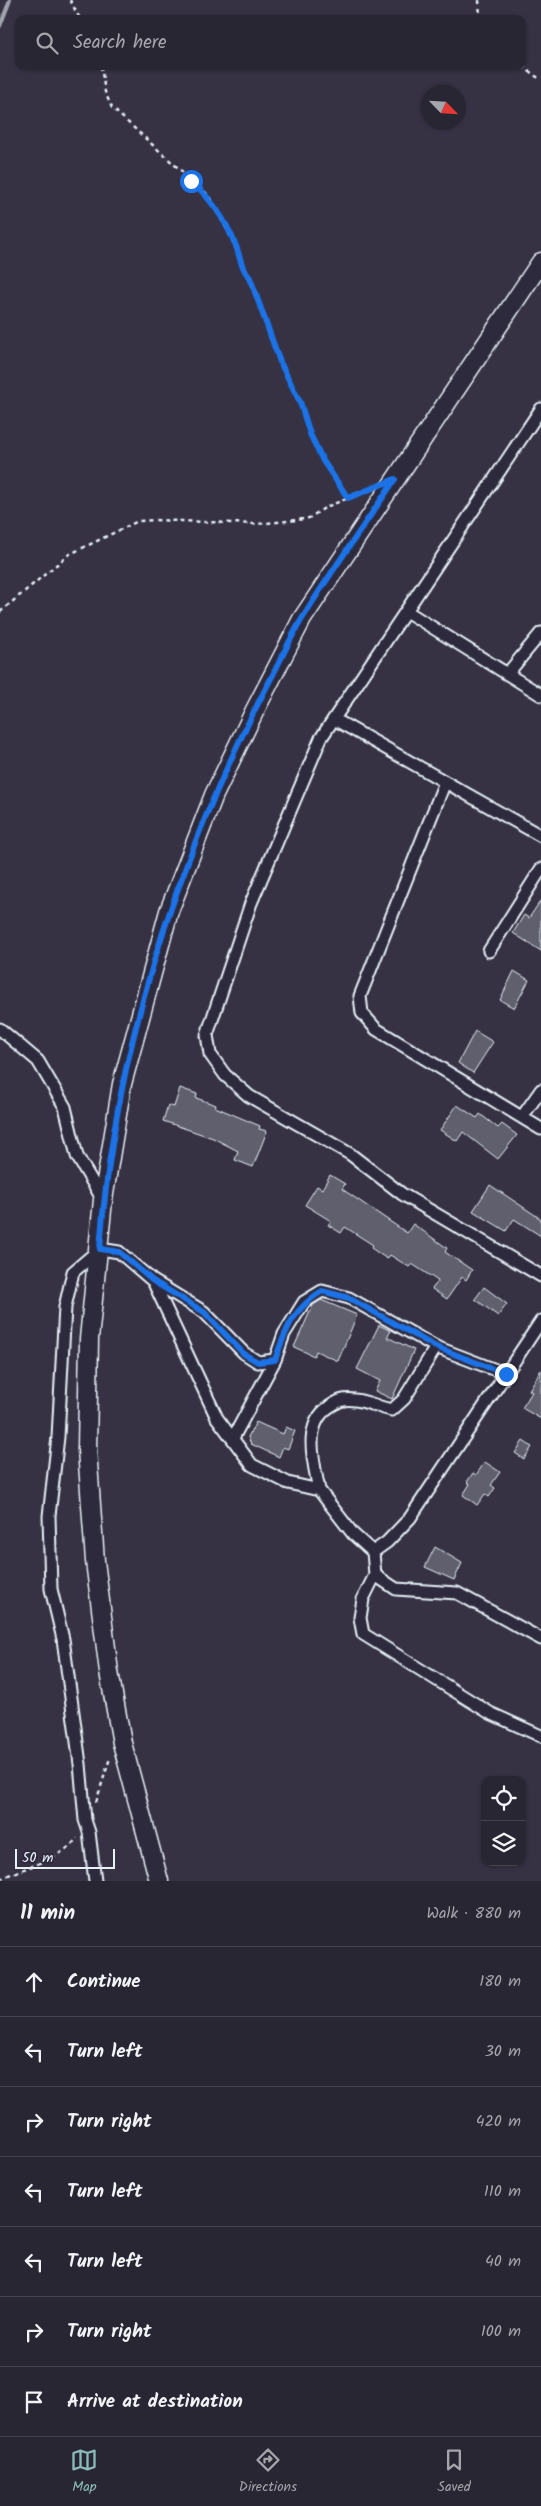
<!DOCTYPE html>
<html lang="en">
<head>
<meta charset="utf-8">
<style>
  :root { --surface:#282633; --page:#34323f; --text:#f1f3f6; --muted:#a5a5ac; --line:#44434e; --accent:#8bbbb9 }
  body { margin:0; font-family:Kalam,sans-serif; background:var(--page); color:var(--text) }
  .controls { position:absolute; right:15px; bottom:15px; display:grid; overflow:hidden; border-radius:10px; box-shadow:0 1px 4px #0004 }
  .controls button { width:45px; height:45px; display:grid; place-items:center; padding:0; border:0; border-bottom:1px solid var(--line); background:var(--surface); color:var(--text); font:25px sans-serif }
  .compass { position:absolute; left:421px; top:85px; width:45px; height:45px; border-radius:50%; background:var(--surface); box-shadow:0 1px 4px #0004; rotate:115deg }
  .scale { position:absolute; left:15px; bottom:12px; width:100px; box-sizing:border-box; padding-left:5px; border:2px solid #e8f1f8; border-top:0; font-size:14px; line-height:18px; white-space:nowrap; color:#e8f1f8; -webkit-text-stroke:4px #2f2a3d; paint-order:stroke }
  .stop { position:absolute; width:15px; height:15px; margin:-11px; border:4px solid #1a73e8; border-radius:50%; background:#fff }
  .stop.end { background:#1a73e8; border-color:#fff; box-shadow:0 1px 5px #0008 }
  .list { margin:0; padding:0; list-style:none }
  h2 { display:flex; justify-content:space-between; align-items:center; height:65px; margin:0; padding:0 20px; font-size:21px }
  h2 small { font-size:16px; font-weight:400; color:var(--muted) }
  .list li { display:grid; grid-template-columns:32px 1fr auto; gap:15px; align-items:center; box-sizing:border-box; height:70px; padding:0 20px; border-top:1px solid var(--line) }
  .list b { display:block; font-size:19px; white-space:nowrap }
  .list em { font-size:16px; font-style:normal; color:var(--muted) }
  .icon { flex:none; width:28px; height:28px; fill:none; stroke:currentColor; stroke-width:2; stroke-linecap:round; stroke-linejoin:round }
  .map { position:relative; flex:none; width:541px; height:1881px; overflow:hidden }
  .search { position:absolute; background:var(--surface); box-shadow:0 1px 4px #0004; left:15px; right:15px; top:15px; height:55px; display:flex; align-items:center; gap:12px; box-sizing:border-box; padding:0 18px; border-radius:10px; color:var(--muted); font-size:19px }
  .sheet { height:555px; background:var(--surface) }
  nav { display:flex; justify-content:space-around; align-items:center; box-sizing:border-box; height:70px; border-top:1px solid var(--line); background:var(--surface); font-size:14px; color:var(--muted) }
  nav a { display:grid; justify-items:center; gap:2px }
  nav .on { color:var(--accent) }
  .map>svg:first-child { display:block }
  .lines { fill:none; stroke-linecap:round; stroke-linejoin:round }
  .stream { stroke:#a0a4af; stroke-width:4 }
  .building { fill:#605e6e; stroke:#e8f1f8 }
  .minor-casing { stroke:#e8f1f8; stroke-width:15 }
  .primary-casing { stroke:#e8f1f8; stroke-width:21 }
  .path { stroke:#e8f1f8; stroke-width:2.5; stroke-dasharray:4 4; stroke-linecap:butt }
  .minor { stroke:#2f2a3d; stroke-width:11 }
  .primary { stroke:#2f2a3d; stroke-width:18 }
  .route { stroke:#1a73e8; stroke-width:6 }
</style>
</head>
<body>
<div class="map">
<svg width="541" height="1881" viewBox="0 0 541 1881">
  <rect width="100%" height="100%" fill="#363244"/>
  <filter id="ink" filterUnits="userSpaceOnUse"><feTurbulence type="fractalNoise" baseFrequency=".02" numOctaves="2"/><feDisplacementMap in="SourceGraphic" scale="10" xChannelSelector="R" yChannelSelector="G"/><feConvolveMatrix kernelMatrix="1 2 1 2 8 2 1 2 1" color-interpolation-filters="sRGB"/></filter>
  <g filter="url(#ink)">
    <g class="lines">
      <path class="stream" d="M0,26L10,0"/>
    </g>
    <path class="building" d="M541,900V951L513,933L524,915L529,918Z
      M514,971L529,980L514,1008L500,1000Z
      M475,1031L493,1042L473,1073L458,1063Z
      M180,1088L197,1094L196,1098L216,1105L215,1107L260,1126L259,1129L267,1131L253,1167L235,1160L238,1151L213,1138L163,1121L168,1105L174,1107Z
      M457,1105L477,1118L480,1114L498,1128L502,1124L517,1135L498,1159L463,1132L457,1141L440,1130Z
      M330,1175L345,1184L342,1189L407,1233L413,1224L447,1248L445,1252L472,1270L466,1280L462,1277L447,1299L432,1289L438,1281L412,1264L409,1267L390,1255L387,1259L371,1248L373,1245L345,1227L341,1233L328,1225L331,1221L305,1205L317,1186L322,1189Z
      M490,1185L541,1219V1236L514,1219L506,1231L473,1211Z
      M484,1287L507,1304L498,1316L475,1299Z
      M321,1300L357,1315L338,1361L316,1351L314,1356L294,1347L313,1305Z
      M379,1325L391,1331L387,1337L414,1350L392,1399L375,1391L380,1381L357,1369Z
      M541,1370V1419L522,1408L532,1392L529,1390Z
      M256,1422L283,1434L286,1427L295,1431L288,1449L283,1447L279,1457L251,1444L248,1437Z
      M523,1441L532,1447L524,1459L515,1453Z
      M485,1462L500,1472L491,1485L495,1488L489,1497L485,1494L477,1505L463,1495L470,1484L467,1482L473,1473L476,1475Z
      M435,1547L462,1563L454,1580L425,1567Z"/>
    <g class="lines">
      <g class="minor-casing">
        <path id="minor" d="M541,409L321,738L251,903L207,1035L210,1054L225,1075L249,1096L350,1154L402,1194L541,1276
          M406,611L541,695
          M508,673L541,633
          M334,719L541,836
          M445,782L360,996L362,1013L376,1029L541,1129
          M489,951L541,869
          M0,1029L38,1061L65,1107L77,1156L103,1200
          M522,1117L541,1090
          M153,1281L217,1418L252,1465L288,1483L319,1490L353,1534L373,1552L375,1575L363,1599L360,1618L363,1634L490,1713L541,1736
          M233,1438L275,1360L284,1334L304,1302L322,1291L349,1298L436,1347L506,1374
          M319,1490C314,1463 302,1425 329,1407C338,1401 344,1398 355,1400C367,1401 380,1408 392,1410L404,1399L436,1347
          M373,1552L387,1542L410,1518L541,1321
          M375,1575L396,1589L457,1593L541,1639
          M95,1881L89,1832L85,1820L80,1764L63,1639L51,1589L49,1516L58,1437L65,1307L73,1272L100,1249L119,1252L153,1281L204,1312L244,1353L258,1362L275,1360"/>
      </g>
      <g class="primary-casing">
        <path id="primary" d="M159,1881L122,1743L109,1672L95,1561L87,1449L89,1339L103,1200L122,1084L169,911L214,795L255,710L302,619L541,262"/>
      </g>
      <path class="path" d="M70,0L80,19
        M479,0L480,19
        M101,66L105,92L112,108L208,195C217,211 228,228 235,245C241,258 240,266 250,278L280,362L300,402L310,434L323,461L348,498
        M522,66L541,80
        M0,612L68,555L138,521L155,520L257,524L297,520L309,518L326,507L371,489
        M96,1802L110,1758
        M0,1879C22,1868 63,1859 77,1838"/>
      <use href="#minor" class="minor"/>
      <use href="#primary" class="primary"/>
    </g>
  </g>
  <g class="lines" filter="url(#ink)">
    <path class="route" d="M191,181C211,198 226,221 236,246C241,259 240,266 250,278L280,362L300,402L310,434L323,461L348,498L395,479C364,526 331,571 302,619C289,640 279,664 267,686C176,860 114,1053 100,1249L119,1252L153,1281L204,1312L244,1354L258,1362L275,1360C286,1329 293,1309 322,1291L349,1298L436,1347L506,1374"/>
  </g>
</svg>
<div class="controls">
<button><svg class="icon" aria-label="locate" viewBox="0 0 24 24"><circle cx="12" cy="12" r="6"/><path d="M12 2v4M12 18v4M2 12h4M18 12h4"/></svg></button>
<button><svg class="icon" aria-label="layers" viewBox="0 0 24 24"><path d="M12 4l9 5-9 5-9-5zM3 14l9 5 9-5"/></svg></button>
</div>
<svg class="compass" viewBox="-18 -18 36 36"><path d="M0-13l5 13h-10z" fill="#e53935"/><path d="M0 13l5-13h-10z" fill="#a5a5ac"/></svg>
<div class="scale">50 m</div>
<div class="stop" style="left:191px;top:181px"></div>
<div class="stop end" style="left:506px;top:1374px"></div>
<div class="search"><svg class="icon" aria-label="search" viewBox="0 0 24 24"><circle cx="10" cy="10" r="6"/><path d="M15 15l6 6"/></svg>Search here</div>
</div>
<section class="sheet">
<h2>11 min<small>Walk · 880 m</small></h2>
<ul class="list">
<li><svg class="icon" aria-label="ahead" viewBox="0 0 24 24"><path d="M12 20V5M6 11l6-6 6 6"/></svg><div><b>Continue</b></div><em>180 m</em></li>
<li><svg class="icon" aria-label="left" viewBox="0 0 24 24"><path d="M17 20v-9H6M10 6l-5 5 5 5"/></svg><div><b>Turn left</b></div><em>30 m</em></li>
<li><svg class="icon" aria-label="right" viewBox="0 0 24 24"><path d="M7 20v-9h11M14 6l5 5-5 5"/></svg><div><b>Turn right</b></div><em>420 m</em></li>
<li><svg class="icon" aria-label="left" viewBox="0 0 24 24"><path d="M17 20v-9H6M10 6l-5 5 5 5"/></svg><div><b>Turn left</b></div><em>110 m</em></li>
<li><svg class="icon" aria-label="left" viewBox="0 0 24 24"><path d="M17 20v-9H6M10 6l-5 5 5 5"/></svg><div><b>Turn left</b></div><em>40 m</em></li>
<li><svg class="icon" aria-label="right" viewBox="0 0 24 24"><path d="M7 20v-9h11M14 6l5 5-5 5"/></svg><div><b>Turn right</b></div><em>100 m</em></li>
<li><svg class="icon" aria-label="arrive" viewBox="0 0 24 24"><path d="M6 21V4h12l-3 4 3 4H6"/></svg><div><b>Arrive at destination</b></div></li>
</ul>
</section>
<nav>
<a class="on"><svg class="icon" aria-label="map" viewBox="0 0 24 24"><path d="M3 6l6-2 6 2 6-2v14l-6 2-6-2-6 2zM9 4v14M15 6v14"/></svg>Map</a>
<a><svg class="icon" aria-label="directions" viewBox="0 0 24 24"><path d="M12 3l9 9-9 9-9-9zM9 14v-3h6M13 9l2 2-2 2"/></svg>Directions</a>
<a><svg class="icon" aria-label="saved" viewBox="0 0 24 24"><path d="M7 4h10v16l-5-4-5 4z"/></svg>Saved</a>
</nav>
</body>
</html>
